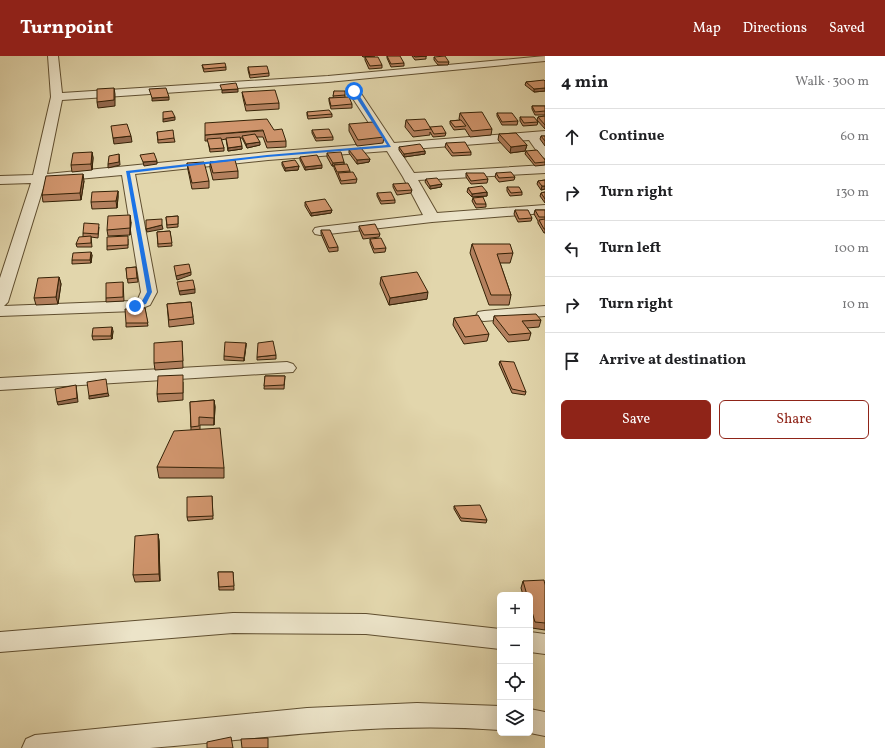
<!DOCTYPE html>
<html lang="en">
<head>
<meta charset="utf-8">
<style>
  :root { --surface:#fff; --page:#f2f2f2; --text:#202124; --muted:#757577; --line:#e0e0e0; --accent:#8f2418 }
  body { margin:0; font-family:Vollkorn,serif; background:var(--page); color:var(--text) }
  .controls { position:absolute; right:12px; bottom:12px; display:grid; overflow:hidden; border-radius:6px; box-shadow:0 4px 16px #0002 }
  .controls button { width:36px; height:36px; display:grid; place-items:center; padding:0; border:0; border-bottom:1px solid var(--line); background:var(--surface); color:var(--text); font:20px sans-serif }
  .stop { position:absolute; width:12px; height:12px; margin:-9px; border:3px solid #1a73e8; border-radius:50%; background:#fff }
  .stop.end { background:#1a73e8; border-color:#fff; box-shadow:0 1px 4px #0008 }
  .list { margin:0; padding:0; list-style:none }
  h2 { display:flex; justify-content:space-between; align-items:center; height:52px; margin:0; padding:0 16px; font-size:17px }
  h2 small { font-size:13px; font-weight:400; color:var(--muted) }
  .list li { display:grid; grid-template-columns:26px 1fr auto; gap:12px; align-items:center; box-sizing:border-box; height:56px; padding:0 16px; border-top:1px solid var(--line) }
  .list b { display:block; font-size:15px; white-space:nowrap }
  .list em { font-size:13px; font-style:normal; color:var(--muted) }
  .actions { display:flex; gap:8px; padding:12px 16px }
  .actions a { flex:1; padding:9px 0; border:1px solid var(--accent); border-radius:6px; text-align:center; font-size:14px; color:var(--accent) }
  .actions .main { background:var(--accent); color:#fff }
  .icon { flex:none; width:22px; height:22px; fill:none; stroke:currentColor; stroke-width:2; stroke-linecap:round; stroke-linejoin:round }
  .map { position:relative; flex:none; width:545px; height:692px; overflow:hidden }
  header { display:flex; align-items:center; gap:24px; box-sizing:border-box; height:56px; padding:0 20px; background:var(--accent); color:#fff }
  header strong { font-size:19px }
  nav { display:flex; gap:22px; margin-inline-start:auto; font-size:14px }
  main { display:flex }
  aside { flex:1; background:var(--surface) }
  .map>svg:first-child { display:block }
  .lines { fill:none; stroke-linecap:round; stroke-linejoin:round }
  .minor-casing { stroke:#604f30; stroke-width:2 }
  .minor { fill:#ece4c9; fill-rule:evenodd }
  .wall { fill:#b3805e; stroke:#352207 }
  .shaded-wall { fill:#92684c; stroke:#352207 }
  .building { fill:#d0956d; stroke:#352207 }
  .route { fill:#1a73e8 }
</style>
</head>
<body>
<header>
<strong>Turnpoint</strong>
<nav><a>Map</a><a>Directions</a><a>Saved</a></nav>
</header>
<main>
<div class="map">
<svg width="545" height="692" viewBox="0 0 545 692">
  <rect width="100%" height="100%" fill="#e2d6ac"/>
  <filter id="stains"><feTurbulence type="fractalNoise" baseFrequency=".005" numOctaves="4"/><feColorMatrix values="0 0 0 0 .2 0 0 0 0 .09 0 0 0 0 .02 0 0 0 .5 -.17"/></filter>
  <radialGradient id="worn" r=".72"><stop offset=".6" stop-color="#630" stop-opacity="0"/><stop offset="1" stop-color="#630" stop-opacity=".3"/></radialGradient>
  <g class="lines">
    <g class="minor-casing">
      <path id="minor" d="M48,0H58L62,37L328,20L545,0V5L328,26L62,44L47,118L268,96L382,87L348,35L354,32L358,33L394,87L545,75V83H540L545,89V102L541,101L529,84L399,94L414,117L545,109V117L418,124L437,157L545,149V157L432,166L320,179L315,178L313,175L315,172L320,171L423,159L403,121L387,95L268,104L135,118L157,236L150,249L135,255L0,260V222L31,127L0,128V120L33,119L51,41ZM122,119L141,236L138,243L132,245L4,250L8,246L45,126Z
        M545,250V260L484,265L478,264L476,260L478,256L484,255Z
        M287,306L293,308L296,312L293,316L0,334V322Z
        M233,557L366,558L500,573V593L366,578L233,577L0,596V576Z
        M530,576L545,578V598L530,596Z
        M417,647L500,650V674C382,665 267,682 150,692C109,692 63,692 22,692L26,683L35,679L307,652Z
        M530,653L545,656V680L530,677Z"/>
    </g>
    <use href="#minor" class="minor"/>
  </g>
  <path class="wall" d="M362,0H375L363,1Z
    M387,0L404,7V10L391,11L387,2Z
    M412,0H426V3L415,4Z
    M365,1L382,9V12L369,13L365,4Z
    M434,1L449,6L448,9H438L434,4Z
    M202,9L226,11V14L204,16Z
    M248,11L269,17V20L250,22L248,14Z
    M545,25V35L534,36L525,29L526,26Z
    M334,35L345,39V42L352,48V52L331,53L329,45V42H333Z
    M242,36L279,47V53L246,55L243,42Z
    M532,50H545V59H535L532,53Z
    M307,56L332,58V61L308,63L307,59Z
    M460,57L492,73L491,79L470,81L465,73L454,74L450,68V65L460,64L459,63Z
    M497,57L518,65L517,69H502L497,60Z
    M545,60V73L537,64L538,61Z
    M520,61L538,66L537,69L523,70L520,65Z
    M406,64L446,77L445,80L433,81L430,76V79L413,81L405,71Z
    M349,68L384,81L383,87L357,90L349,75Z
    M274,74L286,85V91L267,92L263,81H257L260,89L247,92L242,82H240L242,93L228,95L226,83L221,84L224,92V95L210,96L208,85H205V79Z
    M312,74L333,81V84L316,85L312,77Z
    M157,76L174,82L175,86L158,87Z
    M499,78L527,89L525,95L510,97L498,84Z
    M541,80H545V90L540,83Z
    M446,87L471,96V99L452,100L445,91Z
    M399,91L425,95V98L404,101L399,94Z
    M349,94L370,103L369,106L357,108L349,97Z
    M526,95L545,104V109L535,110L525,98Z
    M92,96L93,102L92,114L72,116L71,109Z
    M327,97L344,106V108L350,115V116L357,123L356,127L341,128L334,112V110H332L327,101Z
    M300,101L322,112L305,114L300,104Z
    M210,106L238,115V122L213,124L210,112Z
    M282,106L299,110L298,114L285,115L282,109Z
    M187,107L209,125V132L192,133L188,114Z
    M466,117L488,123L487,127L471,128L466,121Z
    M496,117L515,121L514,124L499,126L495,121Z
    M426,123L442,128L441,131L430,133L425,126Z
    M545,124V133L541,134L537,128L538,125Z
    M84,125L81,144L43,146L42,139Z
    M393,128L412,134L411,137L397,139L393,131Z
    M507,131L522,136V139L510,140L507,135Z
    M468,132L487,136V140L472,141L467,136Z
    M118,135V141L117,152L92,153L91,146Z
    M545,136V147L540,140L541,137Z
    M377,137L395,144V147L381,148L377,140Z
    M473,142L486,148V151L476,152L472,145Z
    M305,146L332,154L331,157L311,160L305,150Z
    M515,154L532,162L531,165L518,166L514,158Z
    M535,154H545V177H544L538,167V165L534,158Z
    M178,160V171L167,172L166,161Z
    M131,166L130,179L108,180L107,174Z
    M359,170L380,178L379,181L363,183L359,173Z
    M99,171L98,182L91,181L92,191H77L76,188L83,181V177Z
    M321,174L338,191V195L329,196L321,178Z
    M170,175L172,190L158,191L157,176Z
    M128,183V192L107,194V190Z
    M370,183L386,192L385,196L374,197L370,187Z
    M472,188L513,197L510,207H500L511,239L509,249H489L470,197Z
    M92,199L91,207L72,208V204Z
    M136,211L138,226L128,227L126,212Z
    M59,221L61,228L58,248L36,249L34,242Z
    M381,221L427,243L389,249L380,228Z
    M123,226L124,245L106,246V242Z
    M191,246L194,268L169,271L167,248Z
    M145,252L148,270L126,271V267Z
    M494,260L541,264L539,271L527,272L531,277L529,284L508,286L493,267Z
    M454,262L489,278L487,285L464,288L453,269Z
    M113,275L112,283L93,284L92,280Z
    M182,285L183,312L155,314L154,307Z
    M246,287V290L244,305L224,304V300Z
    M276,299V303L257,304V301Z
    M500,305L526,336L525,339L512,337L499,308Z
    M265,320H285L284,333H264Z
    M183,326V344L158,346L157,338Z
    M214,344L215,351L214,369H200V373L224,412V422H159L157,411L191,374L190,346Z
    M212,440L213,463L188,465L187,461Z
    M454,450L487,464L486,467L461,465L454,453Z
    M158,478L159,485L160,525L135,526L133,519Z
    M218,516H233L234,534H219Z
    M523,525L545,529V574L532,572L530,565V539H523L521,532Z"/>
  <path class="shaded-wall" d="M114,32L115,38V50L98,52L97,46Z
    M545,32V35L534,36V33Z
    M238,33V36L222,37V34Z
    M169,41V44L152,45V42Z
    M175,61V64L163,66V63Z
    M131,80L132,86L114,88L113,82Z
    M260,86V89L247,92L246,88Z
    M527,89L525,95L510,97L511,91Z
    M242,90V93L228,95V92Z
    M425,95V98L404,101V98Z
    M92,96L93,102L92,114L91,108Z
    M119,98L120,109L108,112V108Z
    M370,103L369,106L357,108V104Z
    M157,105V108L144,110L143,106Z
    M344,106V109H334V110H332L333,107Z
    M322,109V112L305,114V111Z
    M299,110L298,114L285,115V112Z
    M83,118L84,125L81,144L80,137Z
    M442,128L441,131L430,133V130Z
    M542,130H545V133L541,134Z
    M118,135V141L117,152L116,145Z
    M487,136V140L472,141V138Z
    M332,154L331,157L311,160V157Z
    M130,159L131,166L130,179Z
    M162,169L163,173L147,176L146,173Z
    M91,196L92,199L91,207L90,204Z
    M191,216V219L177,224L176,220Z
    M59,221L61,228L58,248L56,241Z
    M195,233V237L180,239L179,235Z
    M428,236L427,243L389,249L390,242Z
    M112,271L113,275L112,283L111,280Z
    M246,287V290L244,305V302Z
    M76,329L78,346L58,349L57,346Z
    M108,337L109,340L89,343V340Z
    M214,344L215,351L214,369Z
    M158,478L159,485L160,525L159,518Z"/>
  <path class="building" d="M387,0H400L404,7L391,8Z
    M414,0H427L415,1Z
    M445,0L449,6H438L434,1Z
    M365,1H378L382,9L370,10Z
    M225,7L226,11L204,13L202,9Z
    M267,10L269,17L250,19L248,11Z
    M544,24L545,25V32L534,33L526,26Z
    M236,27L238,33L222,34L220,29Z
    M114,32V44L97,46V33Z
    M166,32L169,41L152,42L149,33Z
    M275,34L279,47L246,49L242,36Z
    M334,35H345V39L333,40Z
    M349,41L352,48L331,50L329,42Z
    M532,50H545V55L535,56Z
    M329,54L332,58L308,60L307,56Z
    M172,55L175,61L163,63V56Z
    M482,56L492,73L472,75L460,57Z
    M497,57H512L518,65L502,66Z
    M545,60V69L538,61Z
    M520,61H534L538,66L524,67Z
    M267,63L274,74L282,73L286,85L267,86L263,74L205,79V67Z
    M425,63L431,73L414,75L406,64Z
    M461,64L466,70L455,71L450,65Z
    M373,66L384,81L358,84L349,68Z
    M127,68L131,80L113,82L111,70Z
    M442,70L446,77L434,78L430,71Z
    M329,73L333,81L316,82L312,74Z
    M173,74L174,82L158,84L157,76Z
    M516,77L527,89L511,91L499,78Z
    M255,78L260,86L246,88L242,80Z
    M541,80H545V85Z
    M240,81L242,90L228,92L226,82Z
    M221,82L224,92L210,93L207,83Z
    M465,86L471,96L453,97L446,87Z
    M420,88L425,95L404,98L399,91Z
    M361,92L370,103L357,104L349,94Z
    M537,94L545,104V106L535,107L526,95Z
    M92,96L91,108L71,109L73,97Z
    M341,96L344,106L333,107L327,97Z
    M154,97L157,105L143,106L140,99Z
    M119,98V106L108,108L109,100Z
    M317,99L322,109L305,111L300,101Z
    M235,104L238,115L213,117L210,106Z
    M295,104L299,110L285,112L282,106Z
    M204,106L209,125L192,127L187,107Z
    M347,108L350,115L337,116L334,109Z
    M353,116L357,123L341,125L338,117Z
    M511,116L515,121L499,122L496,117Z
    M466,117H484L488,123L471,125Z
    M83,118L80,137L42,139L46,120Z
    M437,122L442,128L430,130L426,123Z
    M545,124V130H542L538,125Z
    M408,127L412,134L397,135L393,128Z
    M482,130L487,136L472,138L468,132Z
    M507,131H519L522,136L511,137Z
    M118,135L116,145L91,146L92,136Z
    M391,136L395,144L381,145L377,137Z
    M545,136V143L541,137Z
    M483,141L486,148H476L473,142Z
    M325,143L332,154L311,157L305,146Z
    M515,154H528L532,162L519,163Z
    M535,154H545V161H539Z
    M130,159V172L107,174L108,160Z
    M178,160V168L167,169L166,161Z
    M162,163V169L146,173V164Z
    M545,163V173H544L539,164Z
    M84,167L99,168L98,178L83,177Z
    M375,168L380,178L364,179L359,170Z
    M321,174H330L338,191L329,192Z
    M170,175L172,187L158,188L157,176Z
    M91,180V187L76,188L79,181Z
    M128,180V189L107,190V181Z
    M381,182L386,192L374,193L370,183Z
    M472,188H510L513,197L497,198L511,239H491Z
    M91,196L90,204H72L73,197Z
    M189,208L191,216L176,220L174,210Z
    M136,211L137,222L127,223L126,212Z
    M417,216L428,236L390,242L381,221Z
    M59,221L56,241L34,242L38,222Z
    M193,224L195,233L179,235L177,226Z
    M123,226V241L106,242V227Z
    M191,246L193,261L169,264L167,248Z
    M145,252L148,267H126L125,253Z
    M536,258L541,264L522,265L531,277L509,279L494,260Z
    M478,259L489,278L465,281L454,262Z
    M112,271L111,280H92L93,272Z
    M182,285L183,305L154,307V287Z
    M273,285L276,299L257,301L258,287Z
    M225,286L246,287L244,302L224,300Z
    M500,305L514,306L526,336L512,333Z
    M183,319V337L157,338L158,320Z
    M265,320H285L284,329L264,330Z
    M106,323L108,337L89,340L87,326Z
    M76,329L77,342L57,346L55,333Z
    M214,344V362L199,361V370L191,371L190,346Z
    M220,372L224,412L157,411L174,375Z
    M212,440L213,460L187,461V441Z
    M480,449L487,464L461,462L454,450Z
    M158,478L159,518L133,519L135,480Z
    M218,516H233L234,530L219,531Z
    M544,524L545,529V567L535,566L530,549V539H527L523,525Z
    M231,681L233,692H207V686Z
    M268,682V692H242L241,683Z"/>
  <path class="route" d="M356,34L391,91L267,101L130,117L152,236L146,248L133,251V248L142,245L147,236L126,115L267,99L387,89L352,35Z"/>
  <rect width="100%" height="100%" filter="url(#stains)"/>
  <rect width="100%" height="100%" fill="url(#worn)"/>
</svg>
<div class="controls">
<button>+</button>
<button>−</button>
<button><svg class="icon" aria-label="locate" viewBox="0 0 24 24"><circle cx="12" cy="12" r="6"/><path d="M12 2v4M12 18v4M2 12h4M18 12h4"/></svg></button>
<button><svg class="icon" aria-label="layers" viewBox="0 0 24 24"><path d="M12 4l9 5-9 5-9-5zM3 14l9 5 9-5"/></svg></button>
</div>
<div class="stop" style="left:354px;top:35px"></div>
<div class="stop end" style="left:135px;top:250px"></div>
</div>
<aside>
<h2>4 min<small>Walk · 300 m</small></h2>
<ul class="list">
<li><svg class="icon" aria-label="ahead" viewBox="0 0 24 24"><path d="M12 20V5M6 11l6-6 6 6"/></svg><div><b>Continue</b></div><em>60 m</em></li>
<li><svg class="icon" aria-label="right" viewBox="0 0 24 24"><path d="M7 20v-9h11M14 6l5 5-5 5"/></svg><div><b>Turn right</b></div><em>130 m</em></li>
<li><svg class="icon" aria-label="left" viewBox="0 0 24 24"><path d="M17 20v-9H6M10 6l-5 5 5 5"/></svg><div><b>Turn left</b></div><em>100 m</em></li>
<li><svg class="icon" aria-label="right" viewBox="0 0 24 24"><path d="M7 20v-9h11M14 6l5 5-5 5"/></svg><div><b>Turn right</b></div><em>10 m</em></li>
<li><svg class="icon" aria-label="arrive" viewBox="0 0 24 24"><path d="M6 21V4h12l-3 4 3 4H6"/></svg><div><b>Arrive at destination</b></div></li>
</ul>
<div class="actions"><a class="main">Save</a><a>Share</a></div>
</aside>
</main>
</body>
</html>
